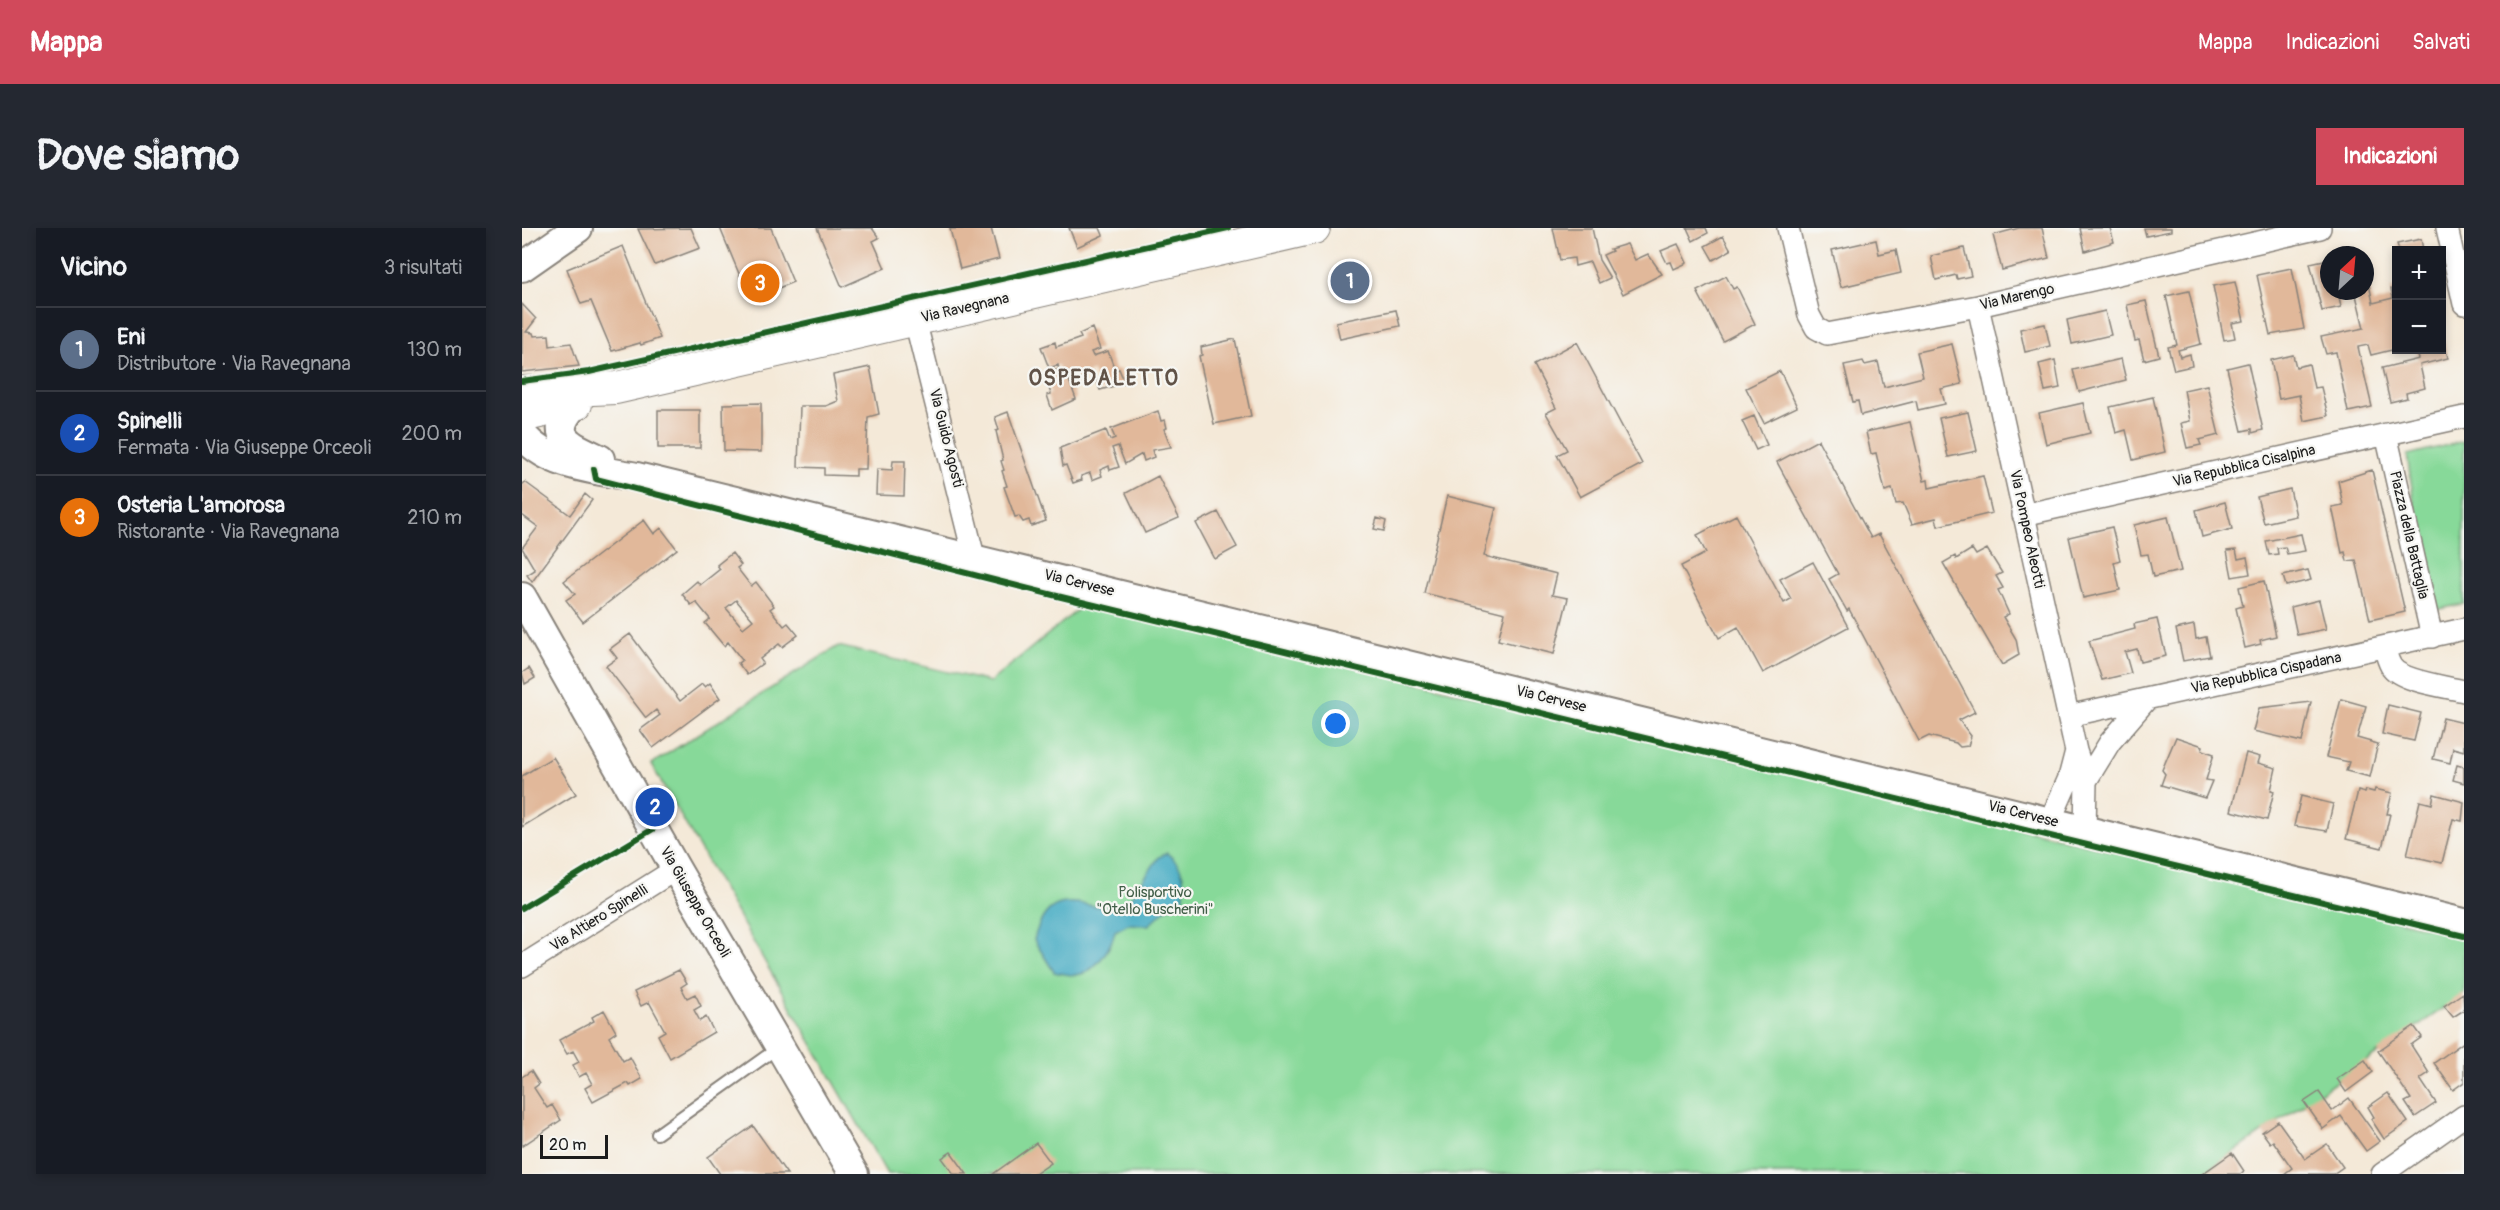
<!DOCTYPE html>
<html lang="it">
<head>
<meta charset="utf-8">
<style>
  :root { --surface:#171b24; --page:#242831; --text:#f1f3f6; --muted:#9ea1a6; --line:#363941; --accent:#d1495b }
  body { margin:0; font-family:Pangolin,sans-serif; background:var(--page); color:var(--text) }
  .controls { position:absolute; right:18px; top:18px; display:grid; overflow:hidden; border-radius:0px; box-shadow:0 3px 9px #0003 }
  .controls button { width:54px; height:54px; display:grid; place-items:center; padding:0; border:0; border-bottom:2px solid var(--line); background:var(--surface); color:var(--text); font:30px sans-serif }
  .compass { position:absolute; left:1798px; top:18px; width:54px; height:54px; border-radius:50%; background:var(--surface); box-shadow:0 3px 9px #0003; rotate:26deg }
  .scale { position:absolute; left:18px; bottom:15px; width:68px; box-sizing:border-box; padding-left:6px; border:3px solid #1c1c1c; border-top:0; font-size:16px; line-height:21px; white-space:nowrap; color:#1c1c1c; -webkit-text-stroke:4px #f6f6f2; paint-order:stroke }
  .you { position:absolute; left:814px; top:496px; width:21px; height:21px; margin:-15px; border:4px solid #fff; border-radius:50%; background:#1a73e8; box-shadow:0 0 0 9px #1a73e833 }
  .badge { display:grid; place-items:center; width:39px; height:39px; border-radius:50%; background:var(--accent); color:#fff; font-size:20px; font-weight:700 }
  .pin { position:absolute; translate:-50% -50%; border:3px solid #fff; box-shadow:0 2px 6px #0006 }
  .list { margin:0; padding:0; list-style:none }
  h2 { display:flex; justify-content:space-between; align-items:center; height:78px; margin:0; padding:0 24px; font-size:26px }
  h2 small { font-size:20px; font-weight:400; color:var(--muted) }
  .list li { display:grid; grid-template-columns:39px 1fr auto; gap:18px; align-items:center; box-sizing:border-box; height:84px; padding:0 24px; border-top:2px solid var(--line) }
  .list b { display:block; font-size:22px; white-space:nowrap }
  .list p { margin:0; font-size:20px; white-space:nowrap; color:var(--muted) }
  .list em { font-size:20px; font-style:normal; color:var(--muted) }
  .map { position:relative; flex:none; width:1942px; height:946px; overflow:hidden; border-radius:0px }
  header { display:flex; align-items:center; gap:36px; box-sizing:border-box; height:84px; padding:0 30px; background:var(--accent); color:#fff }
  header strong { font-size:28px }
  nav { display:flex; gap:33px; margin-inline-start:auto; font-size:21px }
  .intro { display:flex; align-items:center; justify-content:space-between; box-sizing:border-box; height:144px; padding:0 36px }
  h1 { margin:0; font-size:42px }
  .button { padding:15px 27px; border-radius:0px; background:var(--accent); color:#fff; font-size:21px; font-weight:700 }
  main { display:flex; gap:36px; padding:0 36px }
  aside { flex:1; background:var(--surface); border-radius:0px; box-shadow:0 3px 9px #0003 }
  .map>svg:first-child { display:block }
  .green { fill:#87d999; stroke:#527a5a; stroke-width:1.5 }
  .water { fill:#43aac3; stroke:#306370; stroke-width:1.5 }
  .building { fill:#e1b89a; fill-rule:evenodd }
  .lines { fill:none; stroke-linecap:round; stroke-linejoin:round }
  .lane-casing { stroke:#88827a; stroke-width:14 }
  .street-casing { stroke:#88827a; stroke-width:24 }
  .secondary-casing { stroke:#88827a; stroke-width:32 }
  .primary-casing { stroke:#88827a; stroke-width:34 }
  .lane { stroke:#fff; stroke-width:10 }
  .street { stroke:#fff; stroke-width:21 }
  .secondary { stroke:#fff; stroke-width:28 }
  .primary { stroke:#fff; stroke-width:32 }
  .cycleway-casing { stroke:#f6f6f2; stroke-width:10 }
  .cycleway { stroke:#1b5e20; stroke-width:6 }
  .labels { text-anchor:middle; dominant-baseline:central; stroke-width:4.5; stroke-linejoin:round; paint-order:stroke }
  .street-label { font-size:15px; fill:#1c1c1c; stroke:#f6f6f2 }
  .park-label { font-size:15px; fill:#415e48; stroke:#f6f6f2 }
  .district-label { font-size:21px; font-weight:bold; letter-spacing:1.5px; fill:#615348; stroke:#f6f6f2 }
</style>
</head>
<body>
<header>
<strong>Mappa</strong>
<nav><a>Mappa</a><a>Indicazioni</a><a>Salvati</a></nav>
</header>
<div class="intro"><h1>Dove siamo</h1><a class="button">Indicazioni</a></div>
<main>
<aside>
<h2>Vicino<small>3 risultati</small></h2>
<ul class="list">
<li><span class="badge" style="background:#5c6f8a">1</span><div><b>Eni</b><p>Distributore · Via Ravegnana</p></div><em>130 m</em></li>
<li><span class="badge" style="background:#1a4fb4">2</span><div><b>Spinelli</b><p>Fermata · Via Giuseppe Orceoli</p></div><em>200 m</em></li>
<li><span class="badge" style="background:#e8710a">3</span><div><b>Osteria L'amorosa</b><p>Ristorante · Via Ravegnana</p></div><em>210 m</em></li>
</ul>
</aside>
<div class="map">
<svg width="1942" height="946" viewBox="0 0 1942 946">
  <rect width="100%" height="100%" fill="#f6f6f2"/>
  <filter id="ink" filterUnits="userSpaceOnUse"><feTurbulence type="fractalNoise" baseFrequency=".0167" numOctaves="2"/><feDisplacementMap in="SourceGraphic" scale="12" xChannelSelector="R" yChannelSelector="G"/><feConvolveMatrix kernelMatrix="1 2 1 2 8 2 1 2 1" color-interpolation-filters="sRGB"/></filter>
  <filter id="wash" filterUnits="userSpaceOnUse"><feTurbulence type="fractalNoise" baseFrequency=".008" numOctaves="4" result="noise"/><feDisplacementMap in="SourceGraphic" scale="24" xChannelSelector="R" yChannelSelector="G"/><feGaussianBlur stdDeviation="1.35" result="paint"/><feColorMatrix in="noise" values="0 0 0 0 0 0 0 0 0 0 0 0 0 0 0 0 0 1.4 0 .05"/><feComposite in="paint" operator="in"/></filter>
  <g filter="url(#wash)">
    <rect width="100%" height="100%" fill="#f4e9d8"/>
    <path class="green" d="M1942,213V376L1908,383L1885,227Z
      M565,374L1942,708V766L1680,946H365L129,536L316,418L468,454Z"/>
    <path class="water" d="M645,625C661,638 663,649 662,670L643,682L627,697L606,696L593,703C589,721 572,747 552,747C545,747 538,745 532,744L512,712C526,656 558,679 600,682L637,629Z"/>
    <g id="blocks">
      <path class="building" d="M169,0L178,20L133,37L116,1Z
        M198,0H249L271,54L228,72Z
        M295,0H350L357,10L351,13L363,40L320,59Z
        M469,0L477,31L438,41L428,1Z
        M547,0H578L581,7L555,19Z
        M1031,0H1070L1077,32L1088,50L1077,55L1068,34L1053,38L1052,30L1038,32Z
        M1165,0H1184L1186,5L1171,13Z
        M1497,0H1520L1527,30L1480,42L1471,7Z
        M1558,0H1588L1592,14L1563,23Z
        M1622,0H1649V3L1624,8Z
        M1201,8L1209,22L1191,32L1183,18Z
        M1899,11L1901,22H1877L1875,16Z
        M1354,12L1357,26L1374,22L1379,45L1319,59L1310,22Z
        M1105,16L1113,32L1126,26L1140,46L1101,66L1081,27L1090,23L1088,21Z
        M1156,16L1165,35L1152,41L1149,34L1145,35L1139,23Z
        M101,18L138,110L119,117L118,115L90,123L69,73L59,76L45,41Z
        M1442,20L1449,48L1435,51L1434,47L1414,52L1409,28Z
        M1807,31V63H1816L1819,79L1800,83L1788,35Z
        M1770,40L1782,101L1748,107L1735,47Z
        M1844,42L1851,75L1871,70L1869,61L1874,60V121L1849,127L1846,117L1836,119L1850,179L1826,184L1814,124L1804,126L1799,109L1842,100L1833,63H1843Z
        M1204,48L1211,61L1215,59L1233,96L1201,113L1175,63Z
        M1713,54L1722,93L1710,95L1713,110L1702,112L1691,58Z
        M1667,63L1679,116L1656,122L1658,129L1668,126L1670,138L1652,142L1646,119L1655,117L1644,68Z
        M1624,73L1637,128L1622,132L1617,112L1613,113L1605,77Z
        M0,76L14,91L4,104L11,105L12,108L27,107L28,118L49,115L57,138L0,144Z
        M874,82L878,98L818,111L814,94Z
        M1583,83L1589,107L1550,116L1545,92Z
        M1523,96L1528,118L1503,124L1498,101Z
        M570,100L578,121L569,124L571,128L586,123L593,142L597,141L603,155L578,162L571,143L561,147L562,150L547,152L554,171L530,182L525,167L529,166L522,146L537,141L536,137L527,140L519,119L533,114L534,119L559,110L557,106Z
        M1920,106L1926,130L1898,137L1903,160L1884,165L1885,170L1868,174L1860,140L1897,131L1894,122H1920Z
        M713,111L729,188L692,196L677,128L680,127L679,119Z
        M1055,114L1120,236L1058,269L1035,227L1045,222L1024,185L1034,180L1012,137Z
        M1430,116L1440,156L1419,161L1423,176L1396,182L1394,173L1339,187L1336,173L1331,174L1322,137L1341,133L1343,137L1356,134L1362,159L1401,149L1395,124Z
        M1771,127L1774,139L1787,136L1792,160L1799,159L1806,188L1782,193L1777,167L1757,171L1749,132Z
        M1599,131L1604,152L1557,164L1551,142Z
        M1533,132L1538,160L1523,163L1517,136Z
        M1726,135L1741,202L1730,205V201L1720,203L1705,140Z
        M348,139L357,186L346,189L344,241H334V248L302,247V240L276,239L278,178H304L316,173L311,147Z
        M1258,143L1275,179L1242,195L1224,160Z
        M1685,157L1697,207L1677,212L1679,217L1665,220L1659,195L1668,193L1662,162Z
        M1631,169L1643,224L1611,232L1604,202L1594,205L1588,179Z
        M239,175V224L202,223L201,176Z
        M1561,175L1568,205L1524,216L1517,185Z
        M136,182H178V220H136Z
        M636,183L639,193L643,192L645,200L642,201L649,219L630,222L632,229L622,233L620,226L603,236L596,218L590,220L597,239L588,242L587,238L578,242L580,248L570,252L568,245L559,248L560,252L551,255L544,237L541,238L538,220L584,202L588,212L593,210L589,201Z
        M486,184L524,293L509,298L507,292L501,294L497,288L493,289L482,259L485,258L480,243L482,242L479,233L481,232L474,203L477,202L473,189Z
        M1446,184L1455,223L1426,229L1417,190Z
        M1232,188L1245,217L1234,222L1220,193Z
        M1388,194L1402,253L1406,252L1407,260L1461,248L1470,285L1416,298L1414,290L1390,296L1381,275L1374,276L1370,261L1363,263L1354,225L1349,226L1344,204Z
        M1296,212L1349,310L1357,306L1453,484L1437,492L1449,508L1446,518L1438,519L1434,515L1407,508L1397,513L1327,381L1325,383L1307,351L1316,346L1255,234Z
        M371,233H383L382,268L354,267L355,241L370,242Z
        M1850,242L1883,384L1848,392L1834,332L1825,333L1823,324L1820,325L1810,279L1821,277L1816,253Z
        M636,248L657,290L623,305L604,265Z
        M3,254L48,287L63,266L70,272L10,354L5,347L13,342L0,320L16,299L0,287V257Z
        M1768,261L1774,288L1742,295L1735,269Z
        M925,268L974,280L962,328L1035,346L1030,367L1046,370L1032,426L976,412L983,385L902,365Z
        M1703,274L1710,301L1680,309L1674,282Z
        M696,284L715,319L693,331L674,295Z
        M1214,287L1262,375L1269,371L1258,351L1291,334L1326,399L1241,445L1216,399L1197,410L1159,338L1184,325L1175,307Z
        M1646,289L1659,343L1631,349L1626,326L1619,327L1612,297Z
        M855,290L864,293L862,303L852,301Z
        M122,292L132,306L139,300L155,321L61,394L44,372L53,366L42,353Z
        M1590,299L1598,332L1592,334L1598,362L1561,370L1547,309Z
        M1779,306L1783,323L1765,326L1763,319L1755,320L1756,326L1747,327L1744,313Z
        M1450,321L1454,327L1465,321L1480,345L1474,348L1481,360L1476,362L1487,386L1481,389L1494,411L1497,427L1480,437L1421,335L1433,328L1434,331Z
        M1714,322L1716,331L1725,329L1728,346L1710,349L1705,323Z
        M210,325L219,337L215,340L229,358L234,354L252,378L248,381L262,398L266,395L276,407L260,419L257,416L238,431L241,435L225,447L216,435L220,432L206,414L202,418L183,395L188,391L174,374L169,377L160,366L175,353L178,357L198,341L195,337ZM214,372L231,392L221,400L204,380Z
        M1786,342L1789,352L1764,358L1761,348Z
        M1742,353L1754,408L1738,412L1739,416L1723,420L1714,380L1721,378L1717,359Z
        M1797,372L1804,401L1775,407L1769,379Z
        M1635,391L1644,428L1618,434L1615,421L1603,424L1609,445L1580,452L1567,413L1613,401L1612,396Z
        M1672,397L1674,411L1684,409L1688,428L1661,433L1654,401Z
        M108,406L158,473L180,456L183,459L188,455L198,470L131,520L118,502L138,487L134,482L124,490L84,438L95,430L88,421Z
        M7,440L13,450L3,456L0,445Z
        M1819,471L1844,478L1835,510L1856,516L1848,549L1824,543L1827,534L1804,529Z
        M1789,474L1780,514L1731,503L1737,480Z
        M1866,477L1899,485L1892,513L1860,506Z
        M1921,490L1942,495V523L1931,520L1928,535L1911,531Z
        M1654,509L1681,518L1680,522L1692,526L1684,552L1690,553L1683,570L1639,557L1643,546L1640,542Z
        M1724,525L1738,529L1736,535L1754,540L1749,562L1752,563L1745,592L1709,583Z
        M31,529L54,566L0,599V548Z
        M1935,537L1942,539V555L1931,552Z
        M1853,561L1870,565L1865,586H1868L1860,620L1824,611L1836,563L1843,565L1844,562L1852,564Z
        M1912,566L1942,574L1940,593L1931,591L1920,635L1885,627L1898,573L1910,576Z
        M1779,568L1811,576L1805,603L1772,598Z
        M157,742L165,755L159,759L165,770L173,766L179,778L172,782L178,793L184,789L192,804L148,830L136,807L143,803L127,774L119,778L112,764Z
        M1941,765L1942,782L1931,789L1922,778Z
        M82,782L94,804L87,809L101,833L108,829L120,851L108,858L106,855L71,874L63,860L70,856L64,845L57,849L51,837L57,834L51,823L45,826L37,812L72,793L70,789Z
        M1892,798L1900,809L1889,817L1907,845L1898,851L1914,875L1893,889L1883,874L1889,871L1856,823Z
        M1942,814V854L1931,862L1912,835Z
        M1843,832L1851,844L1824,864L1815,851Z
        M9,843L17,856L12,860L25,880L30,877L39,892L0,918V849Z
        M1797,864L1810,883L1827,870L1858,913L1844,923L1819,888L1801,901L1782,874Z
        M1866,865L1886,894L1862,911L1849,891L1852,889L1846,879Z
        M1756,893L1783,931L1805,916L1821,939L1811,946H1762L1770,940L1751,913L1748,915L1740,904Z
        M231,898L265,946H198L186,929Z
        M514,915L529,935L513,946H471Z
        M429,924L445,946H432L420,930Z
        M1710,925L1722,943L1718,946H1680Z"/>
    </g>
  </g>
  <g filter="url(#ink)">
    <use href="#blocks" fill-opacity="0" stroke="#88827a" stroke-width="1.5"/>
    <g class="lines">
      <g class="lane-casing">
        <path id="lane" d="M135,906L257,819"/>
      </g>
      <g class="street-casing">
        <path id="street" d="M1266,0L1287,87L1294,100L1305,106L1456,78L1798,0
          M1925,0L1942,76
          M1456,78L1554,523L1564,553L1563,602
          M393,92L452,329
          M1864,206L1910,409
          M1501,287L1942,189
          M1863,420C1864,425 1866,433 1869,438C1878,453 1925,459 1942,463
          M1546,488L1942,401
          M1564,553L1588,514L1625,471
          M1528,593L1547,550L1554,523
          M0,738L154,641
          M1860,946L1942,888"/>
      </g>
      <g class="secondary-casing">
        <path id="secondary" d="M0,39L56,0
          M52,177C24,209 49,218 78,231
          M0,206C25,239 77,242 115,249L1942,695
          M0,369L154,641L332,946"/>
      </g>
      <g class="primary-casing">
        <path id="primary" d="M0,164L94,160L792,0
          M0,188L54,176"/>
      </g>
      <use href="#lane" class="lane"/>
      <use href="#street" class="street"/>
      <use href="#secondary" class="secondary"/>
      <use href="#primary" class="primary"/>
      <g class="cycleway-casing">
        <path id="cycleway" d="M0,153L67,144L706,0
          M72,241L74,251L531,367L1942,708
          M0,680L131,601"/>
      </g>
      <use href="#cycleway" class="cycleway"/>
    </g>
  </g>
  <g class="labels">
    <g class="street-label">
      <text transform="translate(1495 69) rotate(-13)">Via Marengo</text>
      <text transform="translate(443 80) rotate(-13)">Via Ravegnana</text>
      <text transform="translate(424 210) rotate(76)">Via Guido Agosti</text>
      <text transform="translate(1722 238) rotate(-13)">Via Repubblica Cisalpina</text>
      <text transform="translate(1505 301) rotate(78)">Via Pompeo Aleotti</text>
      <text transform="translate(1887 307) rotate(77)">Piazza della Battaglia</text>
      <text transform="translate(557 355) rotate(14)">Via Cervese</text>
      <text transform="translate(1744 445) rotate(-12)">Via Repubblica Cispadana</text>
      <text transform="translate(1029 471) rotate(14)">Via Cervese</text>
      <text transform="translate(1501 586) rotate(14)">Via Cervese</text>
      <text transform="translate(173 674) rotate(60)">Via Giuseppe Orceoli</text>
      <text transform="translate(77 690) rotate(-32)">Via Altiero Spinelli</text>
    </g>
    <g class="park-label">
      <text x="633" y="664">Polisportivo<tspan x="633" dy="17">"Otello Buscherini"</tspan></text>
    </g>
    <g class="district-label">
      <text x="582" y="150">OSPEDALETTO</text>
    </g>
  </g>
</svg>
<div class="controls">
<button>+</button>
<button>−</button>
</div>
<svg class="compass" viewBox="-18 -18 36 36"><path d="M0-13l5 13h-10z" fill="#e53935"/><path d="M0 13l5-13h-10z" fill="#9ea1a6"/></svg>
<div class="scale">20 m</div>
<div class="you"></div>
<div class="pin badge" style="left:828px;top:53px;background:#5c6f8a">1</div>
<div class="pin badge" style="left:133px;top:579px;background:#1a4fb4">2</div>
<div class="pin badge" style="left:238px;top:55px;background:#e8710a">3</div>
</div>
</main>
</body>
</html>
